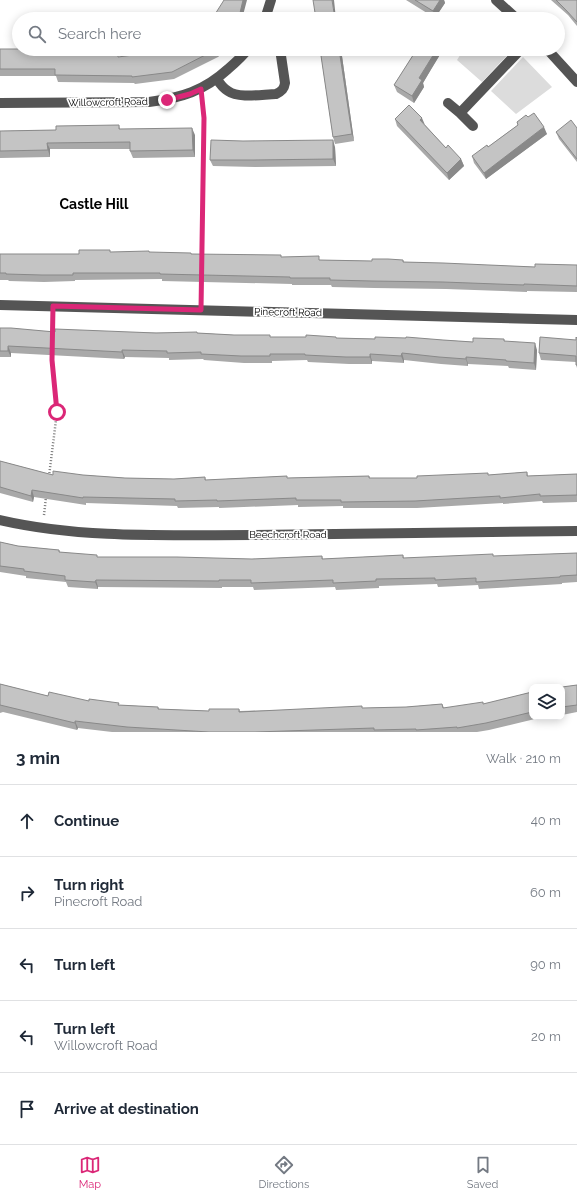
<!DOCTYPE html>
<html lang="en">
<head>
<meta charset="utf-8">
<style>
  :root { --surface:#fff; --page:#f2f2f3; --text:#1f2937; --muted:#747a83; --line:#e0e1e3; --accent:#db2777 }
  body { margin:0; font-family:Raleway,sans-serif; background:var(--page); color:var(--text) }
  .controls { position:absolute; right:12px; bottom:12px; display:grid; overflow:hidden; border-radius:8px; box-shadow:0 2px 10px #0003 }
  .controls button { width:36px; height:36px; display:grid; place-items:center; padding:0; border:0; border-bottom:1px solid var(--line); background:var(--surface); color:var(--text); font:20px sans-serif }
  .stop { position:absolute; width:12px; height:12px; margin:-9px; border:3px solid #db2777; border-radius:50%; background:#fff }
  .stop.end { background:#db2777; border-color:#fff; box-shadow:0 1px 4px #0008 }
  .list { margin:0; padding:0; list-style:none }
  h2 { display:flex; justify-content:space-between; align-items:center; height:52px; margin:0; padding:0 16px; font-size:17px }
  h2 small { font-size:13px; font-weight:400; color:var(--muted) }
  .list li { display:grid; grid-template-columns:26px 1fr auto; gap:12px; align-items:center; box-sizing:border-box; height:72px; padding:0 16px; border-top:1px solid var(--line) }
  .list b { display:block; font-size:15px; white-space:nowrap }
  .list p { margin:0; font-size:13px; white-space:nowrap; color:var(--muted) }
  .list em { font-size:13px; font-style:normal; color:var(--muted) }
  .icon { flex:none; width:22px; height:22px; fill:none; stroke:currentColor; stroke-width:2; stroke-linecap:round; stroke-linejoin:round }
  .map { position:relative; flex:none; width:577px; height:732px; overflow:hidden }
  .search { position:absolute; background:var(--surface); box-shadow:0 2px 10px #0003; left:12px; right:12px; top:12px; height:44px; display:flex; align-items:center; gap:10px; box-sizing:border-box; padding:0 14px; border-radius:22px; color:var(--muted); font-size:15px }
  .sheet { height:412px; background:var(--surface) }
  nav { display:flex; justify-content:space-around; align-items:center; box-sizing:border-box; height:56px; border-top:1px solid var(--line); background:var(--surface); font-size:11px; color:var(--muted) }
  nav a { display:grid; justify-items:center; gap:2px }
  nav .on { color:var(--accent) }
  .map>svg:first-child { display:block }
  .green { fill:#dcdcdc }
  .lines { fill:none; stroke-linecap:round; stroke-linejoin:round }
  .path { stroke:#777; stroke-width:2.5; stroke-dasharray:1 2; stroke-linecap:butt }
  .minor { stroke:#555; stroke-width:10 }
  .wall { fill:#a9a9a9 }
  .shaded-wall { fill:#898989 }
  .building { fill:#c4c4c4; stroke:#898989 }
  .route { stroke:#db2777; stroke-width:5 }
  .labels { text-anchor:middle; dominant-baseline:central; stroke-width:3.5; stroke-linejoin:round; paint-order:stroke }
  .street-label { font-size:10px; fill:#000; stroke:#fff }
  .district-label { font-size:14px; font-weight:bold; fill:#000; stroke:#fff }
</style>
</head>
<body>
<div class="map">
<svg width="577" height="732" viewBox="0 0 577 732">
  <rect width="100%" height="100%" fill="#fff"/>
  <path class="green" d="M464,49H513L482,82L457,60Z
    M523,57L552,87L516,114L491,91Z"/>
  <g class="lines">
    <path class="path" d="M202,258L204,118L202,101
      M201,298V279
      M52,335L53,318
      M49,476L57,412L52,354
      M44,515L46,497"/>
    <path class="minor" d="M496,0L517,19
      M265,19L271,0
      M547,49L577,82
      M217,79C220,84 223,88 228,91C239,99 264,94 276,94C282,91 284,89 285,83L280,49
      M0,103L149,102C181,98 204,91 228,69C235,63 242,57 248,49
      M448,103L460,113L473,126
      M460,113L521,49
      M0,305L577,320
      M0,520C83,539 169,535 253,535C361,534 469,532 577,531"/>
  </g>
  <path class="wall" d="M406,0H444L445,3L435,18Z
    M551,0H577V26L568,15Z
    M0,49H45L47,53L119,57L223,49L218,57L174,79L135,84L134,83L58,82L56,76H0Z
    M320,49H341L354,141L335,144L333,137Z
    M417,49H448L444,55L441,53L431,69L423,83L424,87L414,103L397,92L394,85Z
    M528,117L547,134L486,179L474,163L472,156L488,147L518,125L517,122Z
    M395,119L425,125L446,148L461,159L464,166L449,180L397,126Z
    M119,125L120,129L195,135V157L133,158L130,151V149H50V157L0,158V131L56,130Z
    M577,128V162L559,139L556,132Z
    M335,147L336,166L255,167L213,166L210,160Z
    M110,250V252L281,257L321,260L372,261L403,260L404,262L535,267L577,265V292L527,291V292L446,289L374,288L332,287L331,285H292V284L162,281V279L75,280V281L44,282L9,281L8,280H0V254H79Z
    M0,328L55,332L198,333L234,335H270V337L443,340L473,342L504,339L505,342L537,350L536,370L509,368L508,366L468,364V366L441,364L404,360V363L372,361V364H349L308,362L307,360L272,361V363H244L204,360L203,359L169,360V358L125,357L124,359L11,353V357H0Z
    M577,338V368L576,365V362L541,360L539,353L576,340Z
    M0,461L53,475H83L125,478L174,479L205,477L206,480L287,476V478L369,476L370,478H417L489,475L527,472L528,476L577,474V502L543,503L542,501L503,504V503L417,508H343V506L298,507V505L219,508V507L178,508L177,506L86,503V505L34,497L33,502L0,493Z
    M0,542L18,546L59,550L60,552L98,557L252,559L322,556L323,559L403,555L404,558L494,556L577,553V582L562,583V584L479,589L478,585L438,587L437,584L379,586V588L336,590L335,587L254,590L253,587H222V588L98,587V589L68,587L66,582L26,578V576L0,572Z
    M0,684L48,696L119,705L158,707L159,709L209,711L239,709L240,711L406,707L442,704L444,708L484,704L532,692V717H546L539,718L489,730L477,732H112L78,728L77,730L3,712L0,713Z
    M577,685V712L562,715V687Z"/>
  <path class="shaded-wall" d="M243,0H247L242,19H236Z
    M332,0H334L336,19H335Z
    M440,0H444L445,3L435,18L433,11Z
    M216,49H223L218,57L215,50Z
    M339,49H341L354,141L352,134Z
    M437,49H440L441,53L423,83L424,87L414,103L412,96L419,78Z
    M442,49H448L444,55Z
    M422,118L425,125L420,120Z
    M544,127L547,134L486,179L484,173Z
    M192,128L195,135V157L193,150Z
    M333,140L335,147L336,166L333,159Z
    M47,143L50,149V157L48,150Z
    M461,159L464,166L449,180L447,173Z
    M535,343L537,350L536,370L534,363Z
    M8,346L11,353V357L8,351Z
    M122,350L125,357L124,359L122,352Z
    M402,353L404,360V363L401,356Z
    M370,354L372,361V364L370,357Z
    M466,357L468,364V366L466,359Z
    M32,490L34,497L33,502L31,496Z
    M96,580L98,587V589L95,582Z
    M75,721L78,728L77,730L75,723Z"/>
  <path class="building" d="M224,0H243L240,13L236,19H212Z
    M313,0H332L335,19H316Z
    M415,0H440L433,11Z
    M556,0H577V22L565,9Z
    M0,49H45V53L118,54V57L171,50L174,49H216L215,50L172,72L132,77V76L55,75V69H0Z
    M320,49H339L352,134L333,137Z
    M417,49H437L419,78L422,80L412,96L394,85Z
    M409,105L422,118L420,120L446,148L448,145L461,159L447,173L395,119Z
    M534,113L544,127L484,173L472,156L487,145L488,147L518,125L517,122L526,115L528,117Z
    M571,120L577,128V159L556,132Z
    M119,125V129L192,128L193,150L130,151V142L47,143L48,150L0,151V131L56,130V126Z
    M211,140L243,141L333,140V159L253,160H210Z
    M79,250H110V252L149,251V252L191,253V254L281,255V257L319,256V260L372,261V259H388L403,260V262L443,263L535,267V264L577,265V286L524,284V285L443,282L372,281L330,280V278H290V277L160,274V273H73V275H42L6,274V273H0V254H79Z
    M0,328H11L55,332V329L156,333L197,332V333L234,335H270V337H306V335L336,337V338L375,339V337L406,338V337L443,340L473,342V338L504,339V341L535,343L534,363L506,361V360L466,357V359L439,357L402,353L401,356L370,354V357H346L305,355V354H270V356H241L201,354V352L167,353V351L122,350V352L8,346V351H0Z
    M540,337L576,340V337L577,338V365H576V356L539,353Z
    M0,461L53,475V471L83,475L125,478L174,479L205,477V480L287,476V478L369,476V478H417V476L488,473V475L527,472V476L577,474V495L540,496V494L500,498V496L415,501L341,502V500H296V498L217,501V500L175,501V499L83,497V498L32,490L31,496L0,487Z
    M0,542L18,546L59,550V552L97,555V557H177L252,559L322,556V559L403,555V558L493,554V556L577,553V575L560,576V577L476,582V578L435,580V578L376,579V581L333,583V580L251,583V580H219V581L96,580L95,582L65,580V576L24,571V569L0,566Z
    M0,684L48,696L49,692L89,701V699L119,703L118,705L158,707V709L209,711V709H239V712L362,706V708L406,707L442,704L443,708L483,702V704L532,692V712L486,723L457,728V727L416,730V729L374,730V728L255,732H209L127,727L75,721V723L0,705Z
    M577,685V705L562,707V687Z"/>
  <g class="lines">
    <path class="route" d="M57,412L52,360L53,306L201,310L204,118L201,89L190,94L167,100"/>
  </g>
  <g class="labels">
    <g class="street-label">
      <text transform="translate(108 102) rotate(-1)">Willowcroft Road</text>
      <text transform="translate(288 312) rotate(1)">Pinecroft Road</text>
      <text x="288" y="534">Beechcroft Road</text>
    </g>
    <g class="district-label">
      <text x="94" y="204">Castle Hill</text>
    </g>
  </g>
</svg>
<div class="controls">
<button><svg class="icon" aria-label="layers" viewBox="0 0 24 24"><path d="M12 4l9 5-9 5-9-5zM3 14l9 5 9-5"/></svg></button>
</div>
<div class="stop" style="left:57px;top:412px"></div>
<div class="stop end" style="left:167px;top:100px"></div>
<div class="search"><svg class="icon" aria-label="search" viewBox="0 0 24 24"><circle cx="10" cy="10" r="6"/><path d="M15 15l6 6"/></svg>Search here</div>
</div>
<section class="sheet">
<h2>3 min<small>Walk · 210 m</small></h2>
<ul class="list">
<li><svg class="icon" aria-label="ahead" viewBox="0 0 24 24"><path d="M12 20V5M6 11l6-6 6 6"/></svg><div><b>Continue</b></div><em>40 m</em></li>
<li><svg class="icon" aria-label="right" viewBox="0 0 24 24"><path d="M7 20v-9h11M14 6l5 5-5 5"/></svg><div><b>Turn right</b><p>Pinecroft Road</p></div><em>60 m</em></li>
<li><svg class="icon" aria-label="left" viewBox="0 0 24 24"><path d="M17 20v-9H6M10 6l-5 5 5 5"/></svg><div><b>Turn left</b></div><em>90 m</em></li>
<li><svg class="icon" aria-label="left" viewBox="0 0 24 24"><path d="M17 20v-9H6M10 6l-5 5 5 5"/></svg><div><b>Turn left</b><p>Willowcroft Road</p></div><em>20 m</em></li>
<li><svg class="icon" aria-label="arrive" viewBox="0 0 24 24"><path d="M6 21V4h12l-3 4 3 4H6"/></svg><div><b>Arrive at destination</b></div></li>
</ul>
</section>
<nav>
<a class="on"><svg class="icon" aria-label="map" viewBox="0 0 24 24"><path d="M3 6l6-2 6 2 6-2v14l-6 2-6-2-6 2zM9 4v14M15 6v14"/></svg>Map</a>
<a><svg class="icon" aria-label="directions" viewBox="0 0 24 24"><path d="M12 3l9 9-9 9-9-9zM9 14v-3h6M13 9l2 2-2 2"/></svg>Directions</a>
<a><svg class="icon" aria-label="saved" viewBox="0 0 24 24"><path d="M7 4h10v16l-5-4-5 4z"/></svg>Saved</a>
</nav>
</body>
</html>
